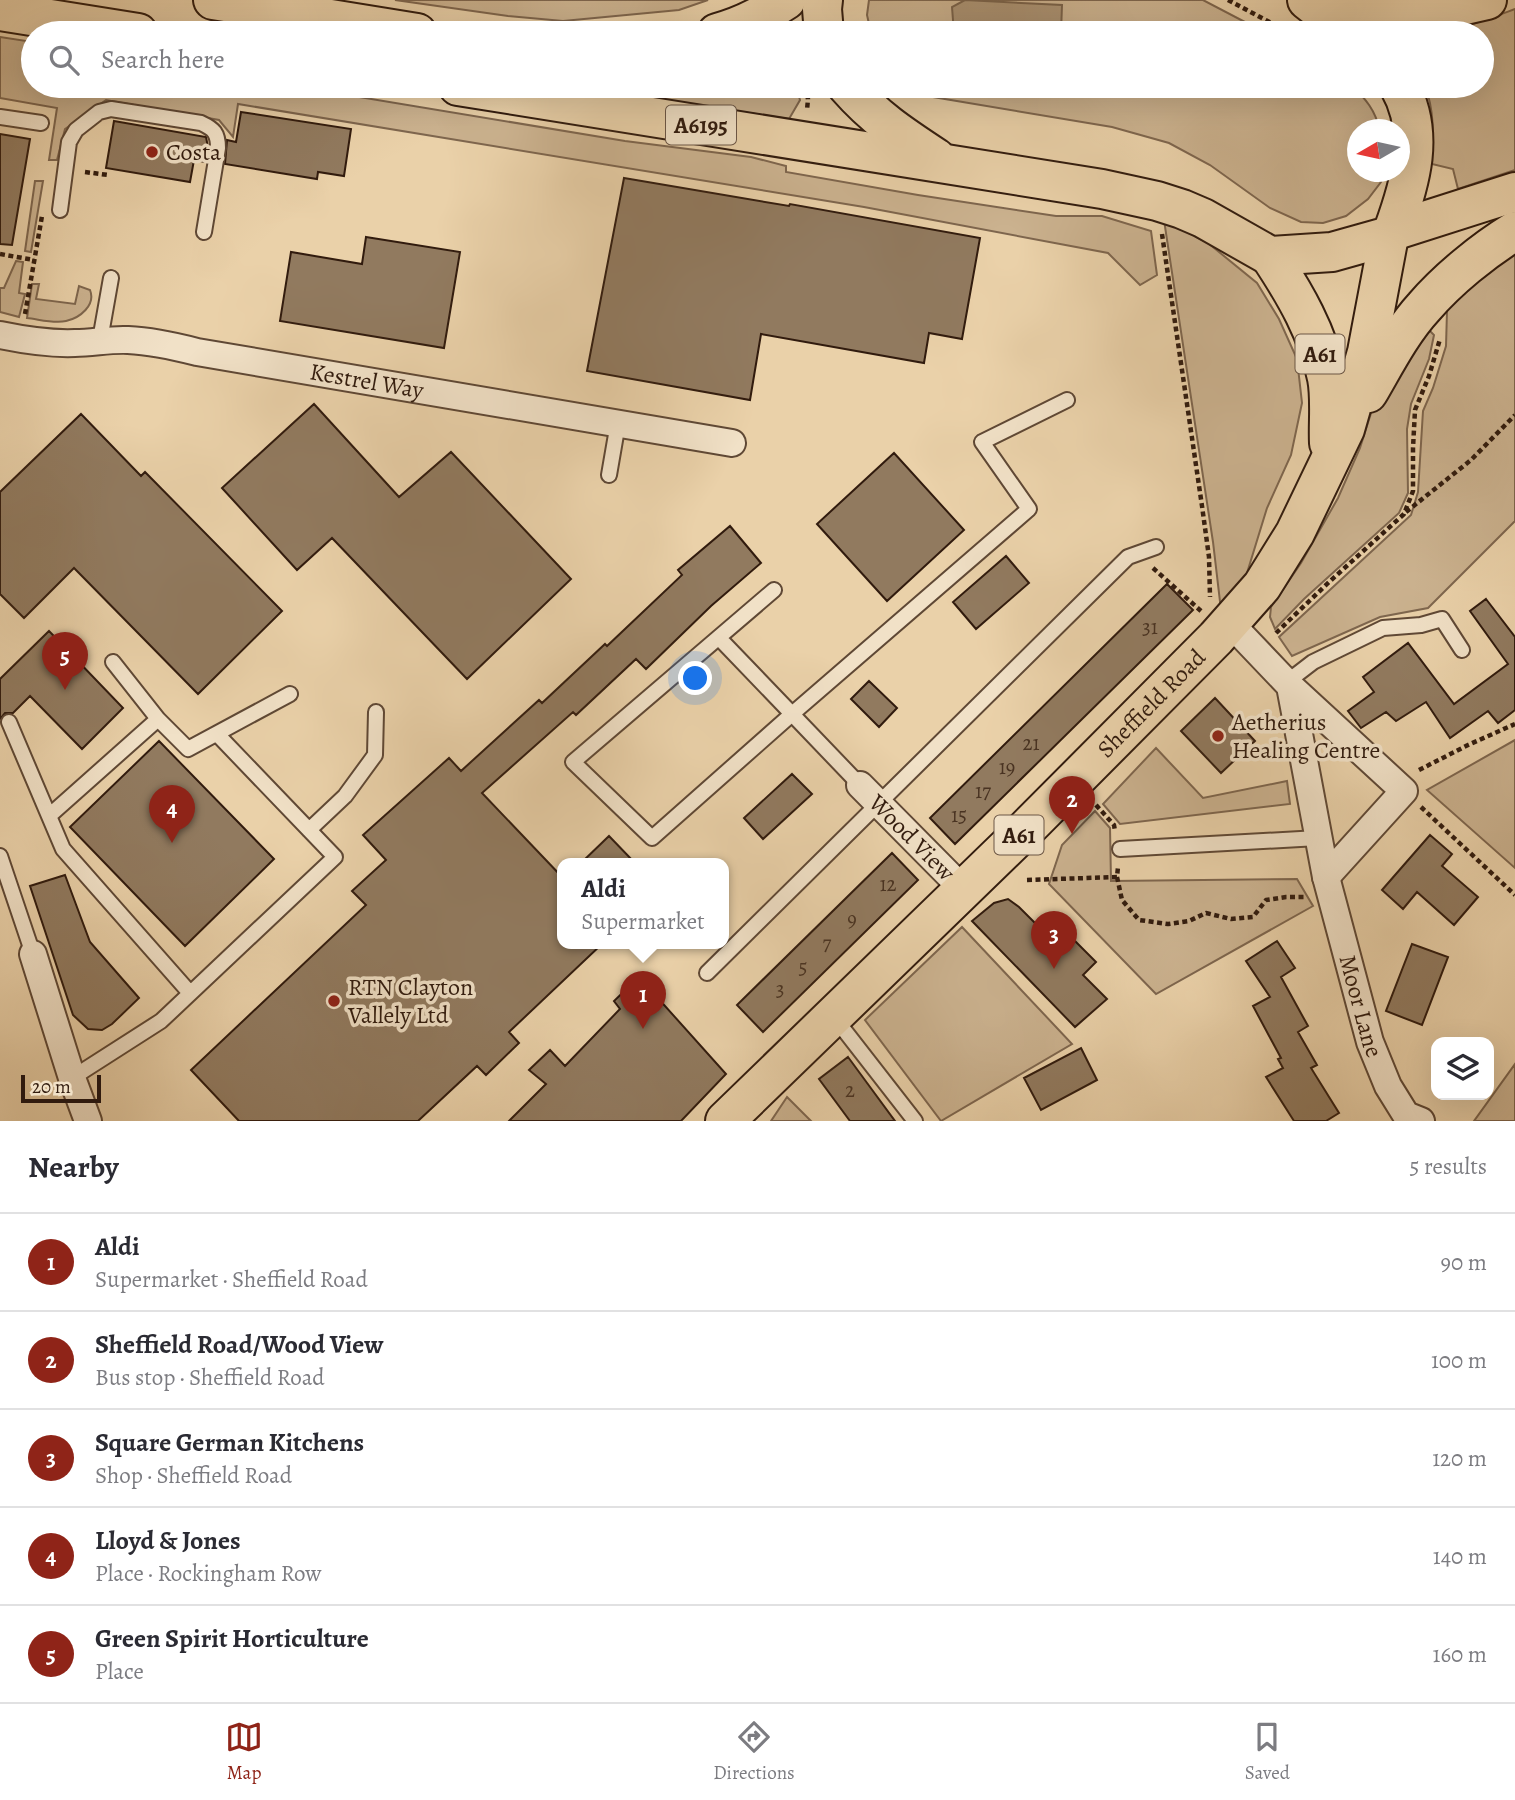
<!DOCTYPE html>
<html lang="en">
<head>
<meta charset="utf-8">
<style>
  :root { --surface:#fff; --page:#f2f2f3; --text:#2b2b33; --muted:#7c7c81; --line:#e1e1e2; --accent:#8f2418 }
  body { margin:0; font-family:Alegreya,serif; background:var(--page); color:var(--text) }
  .controls { position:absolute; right:21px; bottom:21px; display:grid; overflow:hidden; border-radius:14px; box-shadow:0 7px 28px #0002 }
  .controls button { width:63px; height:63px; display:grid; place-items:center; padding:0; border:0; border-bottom:2px solid var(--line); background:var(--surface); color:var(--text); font:35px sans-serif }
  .compass { position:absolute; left:1347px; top:119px; width:63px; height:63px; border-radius:50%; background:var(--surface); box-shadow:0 7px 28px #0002; rotate:261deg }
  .scale { position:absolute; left:21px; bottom:18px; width:80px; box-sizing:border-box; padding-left:7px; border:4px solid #311b0e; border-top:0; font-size:19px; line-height:24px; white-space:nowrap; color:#311b0e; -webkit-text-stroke:5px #f1e1c7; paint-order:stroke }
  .you { position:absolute; left:696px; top:679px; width:24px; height:24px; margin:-18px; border:5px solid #fff; border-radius:50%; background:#1a73e8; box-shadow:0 0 0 10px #1a73e833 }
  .badge { display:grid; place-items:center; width:46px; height:46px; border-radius:50%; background:var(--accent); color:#fff; font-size:23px; font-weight:700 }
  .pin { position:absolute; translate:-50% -58px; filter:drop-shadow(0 2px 4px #0008) }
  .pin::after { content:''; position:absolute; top:37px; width:24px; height:21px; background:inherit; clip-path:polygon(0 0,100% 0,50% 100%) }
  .popup { position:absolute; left:557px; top:858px; width:172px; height:91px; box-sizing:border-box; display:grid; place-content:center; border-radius:14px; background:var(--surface); filter:drop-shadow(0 2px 5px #0005); font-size:23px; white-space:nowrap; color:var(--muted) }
  .popup b { font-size:26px; color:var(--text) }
  .popup::after { content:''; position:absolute; left:50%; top:100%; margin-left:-14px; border:14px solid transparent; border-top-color:var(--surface) }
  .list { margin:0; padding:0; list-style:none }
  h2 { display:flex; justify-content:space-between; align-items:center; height:91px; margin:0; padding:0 28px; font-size:30px }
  h2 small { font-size:23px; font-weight:400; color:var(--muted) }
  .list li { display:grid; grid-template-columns:46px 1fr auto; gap:21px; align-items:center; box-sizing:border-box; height:98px; padding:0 28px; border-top:2px solid var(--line) }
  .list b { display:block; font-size:26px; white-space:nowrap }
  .list p { margin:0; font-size:23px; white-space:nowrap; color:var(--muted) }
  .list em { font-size:23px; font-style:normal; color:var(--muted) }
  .icon { flex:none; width:38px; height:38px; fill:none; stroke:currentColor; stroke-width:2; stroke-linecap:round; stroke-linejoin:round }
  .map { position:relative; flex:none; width:1515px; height:1121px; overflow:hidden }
  .search { position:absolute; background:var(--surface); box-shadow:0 7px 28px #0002; left:21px; right:21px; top:21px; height:77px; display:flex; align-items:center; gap:18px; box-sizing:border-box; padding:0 24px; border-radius:38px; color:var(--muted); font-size:26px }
  .sheet { height:581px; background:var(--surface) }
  nav { display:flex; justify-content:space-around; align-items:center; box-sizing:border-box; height:98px; border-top:2px solid var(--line); background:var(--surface); font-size:19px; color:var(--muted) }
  nav a { display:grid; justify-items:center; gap:4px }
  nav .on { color:var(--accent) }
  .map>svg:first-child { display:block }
  .green { fill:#cbb28f; stroke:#7e664e; stroke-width:2 }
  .water { fill:#ab9374; stroke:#7a634b; stroke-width:2 }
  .building { fill:#917a5f; stroke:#311b0e; stroke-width:2 }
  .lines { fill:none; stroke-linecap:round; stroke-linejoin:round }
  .service-casing { stroke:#5f4835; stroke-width:18 }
  .minor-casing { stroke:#5f4835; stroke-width:30 }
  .trunk-casing { stroke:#311b0e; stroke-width:42 }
  .path { stroke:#311b0e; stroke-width:4.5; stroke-dasharray:5 3.5; stroke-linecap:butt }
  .service { stroke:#f1e1c7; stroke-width:14 }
  .minor { stroke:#f1e1c7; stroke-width:26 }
  .trunk { stroke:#ead1a9; stroke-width:38 }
  .poi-dot { fill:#8f2418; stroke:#f1e1c7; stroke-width:2.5 }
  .labels { text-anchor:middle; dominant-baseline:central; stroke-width:7; stroke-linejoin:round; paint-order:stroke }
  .number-label { font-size:21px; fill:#493322 }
  .shield { fill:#f1e1c7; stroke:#6b5646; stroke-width:2 }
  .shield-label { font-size:23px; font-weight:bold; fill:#311b0e }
  .poi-label { font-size:24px; fill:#311b0e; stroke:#f1e1c7; text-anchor:start }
  .street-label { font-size:24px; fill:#311b0e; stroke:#f1e1c7 }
</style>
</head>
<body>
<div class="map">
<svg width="1515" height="1121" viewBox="0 0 1515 1121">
  <rect width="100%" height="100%" fill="#ead1a9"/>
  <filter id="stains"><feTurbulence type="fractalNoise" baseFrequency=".00286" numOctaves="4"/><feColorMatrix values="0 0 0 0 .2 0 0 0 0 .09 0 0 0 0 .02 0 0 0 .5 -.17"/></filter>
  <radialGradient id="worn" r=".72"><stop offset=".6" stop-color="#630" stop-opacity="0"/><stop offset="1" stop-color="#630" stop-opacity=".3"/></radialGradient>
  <path class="green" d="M395,0H708L679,10L563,21L508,16Z
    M869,0H1203L1266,33H871L867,15Z
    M1515,9V170L1458,189L1453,169L1432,164C1433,137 1435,112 1425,86H1482V33H1431C1439,29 1450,30 1459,28C1478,23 1496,16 1515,9Z
    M0,37L33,42V86H293L625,141L751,157L786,166V172L918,195L1056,216H1102L1151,231L1157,275L1140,285L1108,253L864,207L238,104L233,137L219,120L106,100L65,129L57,160H49L57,108L0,98Z
    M572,86H796L800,100L789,119Z
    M912,86H1352C1365,98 1376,111 1379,129L1358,130V172H1374L1372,176L1381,182L1368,199L1346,216L1323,223L1301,222L1270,208L1210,165L1169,143L1112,127L933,97Z
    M35,181H43L31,252L25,251Z
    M1164,220L1208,243L1257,283L1279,319L1297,359L1302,403L1291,455L1267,508L1247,573L1221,610L1213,542Z
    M1515,242V521L1428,608L1380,617L1292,656L1279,637L1411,515L1418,492L1423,411L1433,388L1446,346L1447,311L1443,302Z
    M16,261L23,262L19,293L25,294L19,317L0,312V288H4Z
    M32,284H39L36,299L75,304L79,286L90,290C96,305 80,318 66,321C54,324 38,319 27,318Z
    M1424,325L1434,335L1429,359L1411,404L1407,429L1408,493L1399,513L1304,599L1275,629L1270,617L1271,607L1301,563L1338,498L1360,448L1373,407Z
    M1515,740V868L1427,790Z
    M1156,748L1203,798L1287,781L1290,804L1120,824L1103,804Z
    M1095,811L1110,828L1111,881L1297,879L1313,906L1156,994L1049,884L1062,845Z
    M962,927L1072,1044L941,1121L865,1020Z
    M1515,1064V1121H1474Z
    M787,1097L811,1121H771Z"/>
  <path class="water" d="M965,0L1062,5L1061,33H954L952,7Z"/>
  <path class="building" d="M241,112L351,129L344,176L318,172L317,179L225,164L227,140L236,142Z
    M114,121L206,137L208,147L206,162L194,160L190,182L106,168Z
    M0,134L30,139L12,245L0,244Z
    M624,178L789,206L790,204L980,238L962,339L929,333L924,363L761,334L750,400L587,371Z
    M366,237L460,252L444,348L280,321L291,252L362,264Z
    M314,404L399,497L451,452L571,579L467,679L332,538L297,570L222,488Z
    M81,414L141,476L145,472L282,611L198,694L74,568L24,618L0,594V492Z
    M894,453L964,530L887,601L817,524Z
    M730,526L761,563L711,606L646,669L636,659L576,715L573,712L482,793L563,878V943H603L509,1032L519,1043L486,1075L477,1066L418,1121H239L191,1070L366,905L352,891L386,860L363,835L449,758L461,771L539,700L542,703L605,644L607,646L682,575L678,570Z
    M1006,556L1029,583L976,629L953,602Z
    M1167,584L1193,610L955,844L930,818Z
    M1486,599L1515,637V710L1498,723L1488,711L1450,738L1426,702L1396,721L1386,712L1361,728L1348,711L1374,692L1363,677L1408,643L1454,704L1508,664L1470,611Z
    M49,631L123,708L82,749L30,696L13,713H5L0,719V679Z
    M869,681L897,708L879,727L851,699Z
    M1215,698L1255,741L1221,773L1181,731Z
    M159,741L274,859L185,946L70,827Z
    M792,774L812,794L763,839L744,818Z
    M1430,835L1452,854L1442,866L1478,897L1454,925L1417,892L1403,909L1382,890Z
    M609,836L635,863H581Z
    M892,853L918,880L763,1032L737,1005Z
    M65,875L90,942L139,998L112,1024L102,1030L88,1029L73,1015L30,886Z
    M1008,899L1019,907L1040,928L1051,917L1096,962L1083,975L1107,999L1075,1027L972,921L994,903Z
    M1277,941L1295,968L1281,977L1308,1026L1298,1032L1317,1065L1311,1068L1339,1113L1326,1121H1294L1266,1077L1283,1068L1278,1059L1281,1058L1253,1006L1270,997L1246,961Z
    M1412,944L1448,957L1422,1025L1386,1011Z
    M639,977L726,1074L681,1121H509L546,1084L529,1070L550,1050L565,1066L620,1009L614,1001Z
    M1081,1048L1097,1080L1041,1110L1024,1078Z
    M848,1057L859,1072L895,1121H850L819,1079Z"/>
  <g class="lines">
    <g class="service-casing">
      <path id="service" d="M0,117L41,123
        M60,210L69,142L76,130L99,112L111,109L201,123C214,129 218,133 218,148L204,232
        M100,340L111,278
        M609,475L618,423
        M774,590L573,762L652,838L792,714L860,785
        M719,638L792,714L1029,509L982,442L1067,400
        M113,662L158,719L188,749L290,694
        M1287,682L1313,662L1383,628L1421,625L1442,619L1462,650
        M9,722L63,849L190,993
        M49,816L158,719
        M309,830L345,796L375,755L376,712
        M1120,849L1318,838
        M0,856L33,954
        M707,973L1128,557L1156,547
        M834,1017L915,1121
        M72,1078L161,1021L335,857L217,734"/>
    </g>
    <g class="minor-casing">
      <g id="minor">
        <path id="s1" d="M0,335C24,340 50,344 75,343C93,343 110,339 128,340C152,341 174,346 197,352L732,443"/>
        <path id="s2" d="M1230,623L1290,686L1326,877L1370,1042L1388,1086L1406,1115L1421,1121"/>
        <path d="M1290,686L1404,791L1326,877"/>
        <path id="s3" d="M860,785L964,890"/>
        <path d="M33,954L72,1078L88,1121"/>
      </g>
    </g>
    <g class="trunk-casing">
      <g id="trunk">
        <path d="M213,0L417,33"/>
        <path d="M823,0L822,9L824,33"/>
        <path d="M1307,0L1349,33"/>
        <path d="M1336,0L1401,11L1443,10L1487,0"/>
        <path d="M0,11L138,33"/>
        <path d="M717,33C743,26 764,15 786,0"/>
        <path d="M458,86L1102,189L1157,201L1182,209L1203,218L1270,256L1332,252L1389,236L1393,231C1410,184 1426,133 1399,86"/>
        <path d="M847,86C875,118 901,135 936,158"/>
        <path d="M1393,231L1515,192"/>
        <path d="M1270,256C1295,294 1318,333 1327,378C1331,398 1328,423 1329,443"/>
        <path d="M1368,393C1385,364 1401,332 1424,307C1448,279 1484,250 1515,231"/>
        <path id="s4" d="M725,1121L1026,829L1216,638L1262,586L1295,533L1345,429L1367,352L1389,236"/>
      </g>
    </g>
    <path class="path" d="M1228,0L1290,33
      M805,86L808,99L807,110
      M85,172L108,175
      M1162,234L1202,506L1209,557L1210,597
      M0,254L34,260
      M25,314L42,216
      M1406,512L1471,460L1515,415
      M1153,568L1201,611
      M1276,633L1328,583L1404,514L1413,491V448L1415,410L1429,376L1440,339
      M1419,770L1468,745L1515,724
      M1096,805L1114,825L1115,831
      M1421,807L1515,895
      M1117,877L1122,900L1139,920L1168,924L1189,921L1206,913L1231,919L1253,917L1266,900L1286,897H1304
      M1027,880L1117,877L1118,867"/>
    <use href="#service" class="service"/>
    <use href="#minor" class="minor"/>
    <use href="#trunk" class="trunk"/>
  </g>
  <g class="poi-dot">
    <circle cx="152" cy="152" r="7"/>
    <circle cx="1218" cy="736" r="7"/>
    <circle cx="334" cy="1001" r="7"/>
  </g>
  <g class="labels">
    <g class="number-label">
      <text x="1150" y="627">31</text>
      <text x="1031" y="743">21</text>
      <text x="1007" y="767">19</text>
      <text x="983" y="791">17</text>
      <text x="959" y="815">15</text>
      <text x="888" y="884">12</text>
      <text x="852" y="919">9</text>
      <text x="827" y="943">7</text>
      <text x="803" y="967">5</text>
      <text x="780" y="989">3</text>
      <text x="850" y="1090">2</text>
    </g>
    <g class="shield">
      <rect x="666" y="105.5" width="70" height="39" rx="5"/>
      <rect x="1295.5" y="334.5" width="49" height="39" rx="5"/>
      <rect x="994.5" y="815.5" width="49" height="39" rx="5"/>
    </g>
    <g class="shield-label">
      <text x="701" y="125">A6195</text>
      <text x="1320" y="354">A61</text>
      <text x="1019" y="835">A61</text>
    </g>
    <g class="poi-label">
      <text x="166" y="152">Costa</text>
      <text x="1232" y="722">Aetherius<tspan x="1232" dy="28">Healing Centre</tspan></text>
      <text x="348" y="987">RTN Clayton<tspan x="348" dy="28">Vallely Ltd</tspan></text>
    </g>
    <g class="street-label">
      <text stroke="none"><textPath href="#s1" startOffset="371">Kestrel Way</textPath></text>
      <text stroke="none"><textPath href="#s4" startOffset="597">Sheffield Road</textPath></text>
      <text stroke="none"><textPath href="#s3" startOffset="74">Wood View</textPath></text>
      <text stroke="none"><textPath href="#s2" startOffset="415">Moor Lane</textPath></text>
    </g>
  </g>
  <rect width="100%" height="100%" filter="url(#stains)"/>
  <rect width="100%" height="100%" fill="url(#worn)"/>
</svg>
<div class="controls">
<button><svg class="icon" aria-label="layers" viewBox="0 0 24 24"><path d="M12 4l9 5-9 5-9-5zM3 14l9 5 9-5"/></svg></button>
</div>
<svg class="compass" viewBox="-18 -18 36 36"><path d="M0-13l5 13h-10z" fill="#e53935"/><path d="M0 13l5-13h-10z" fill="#7c7c81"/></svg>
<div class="scale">20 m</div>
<div class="you"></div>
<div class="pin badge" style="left:643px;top:1029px">1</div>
<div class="popup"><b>Aldi</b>Supermarket</div>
<div class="pin badge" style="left:1072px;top:834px">2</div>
<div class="pin badge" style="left:1054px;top:969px">3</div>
<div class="pin badge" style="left:172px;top:843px">4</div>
<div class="pin badge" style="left:65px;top:690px">5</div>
<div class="search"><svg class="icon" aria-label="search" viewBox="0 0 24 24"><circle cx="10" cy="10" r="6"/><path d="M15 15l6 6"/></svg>Search here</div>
</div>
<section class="sheet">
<h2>Nearby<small>5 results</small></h2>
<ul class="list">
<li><span class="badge">1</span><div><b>Aldi</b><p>Supermarket · Sheffield Road</p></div><em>90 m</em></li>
<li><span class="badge">2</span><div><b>Sheffield Road/Wood View</b><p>Bus stop · Sheffield Road</p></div><em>100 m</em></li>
<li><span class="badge">3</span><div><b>Square German Kitchens</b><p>Shop · Sheffield Road</p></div><em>120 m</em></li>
<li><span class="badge">4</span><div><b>Lloyd &amp; Jones</b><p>Place · Rockingham Row</p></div><em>140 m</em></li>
<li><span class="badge">5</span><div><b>Green Spirit Horticulture</b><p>Place</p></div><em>160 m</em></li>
</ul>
</section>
<nav>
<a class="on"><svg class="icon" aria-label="map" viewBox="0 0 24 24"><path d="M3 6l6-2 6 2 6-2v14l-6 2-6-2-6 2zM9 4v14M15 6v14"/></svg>Map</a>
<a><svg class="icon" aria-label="directions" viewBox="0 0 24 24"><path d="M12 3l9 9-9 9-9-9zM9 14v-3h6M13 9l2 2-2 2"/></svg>Directions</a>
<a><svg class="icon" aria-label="saved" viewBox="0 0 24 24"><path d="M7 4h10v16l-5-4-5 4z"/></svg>Saved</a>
</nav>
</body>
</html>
